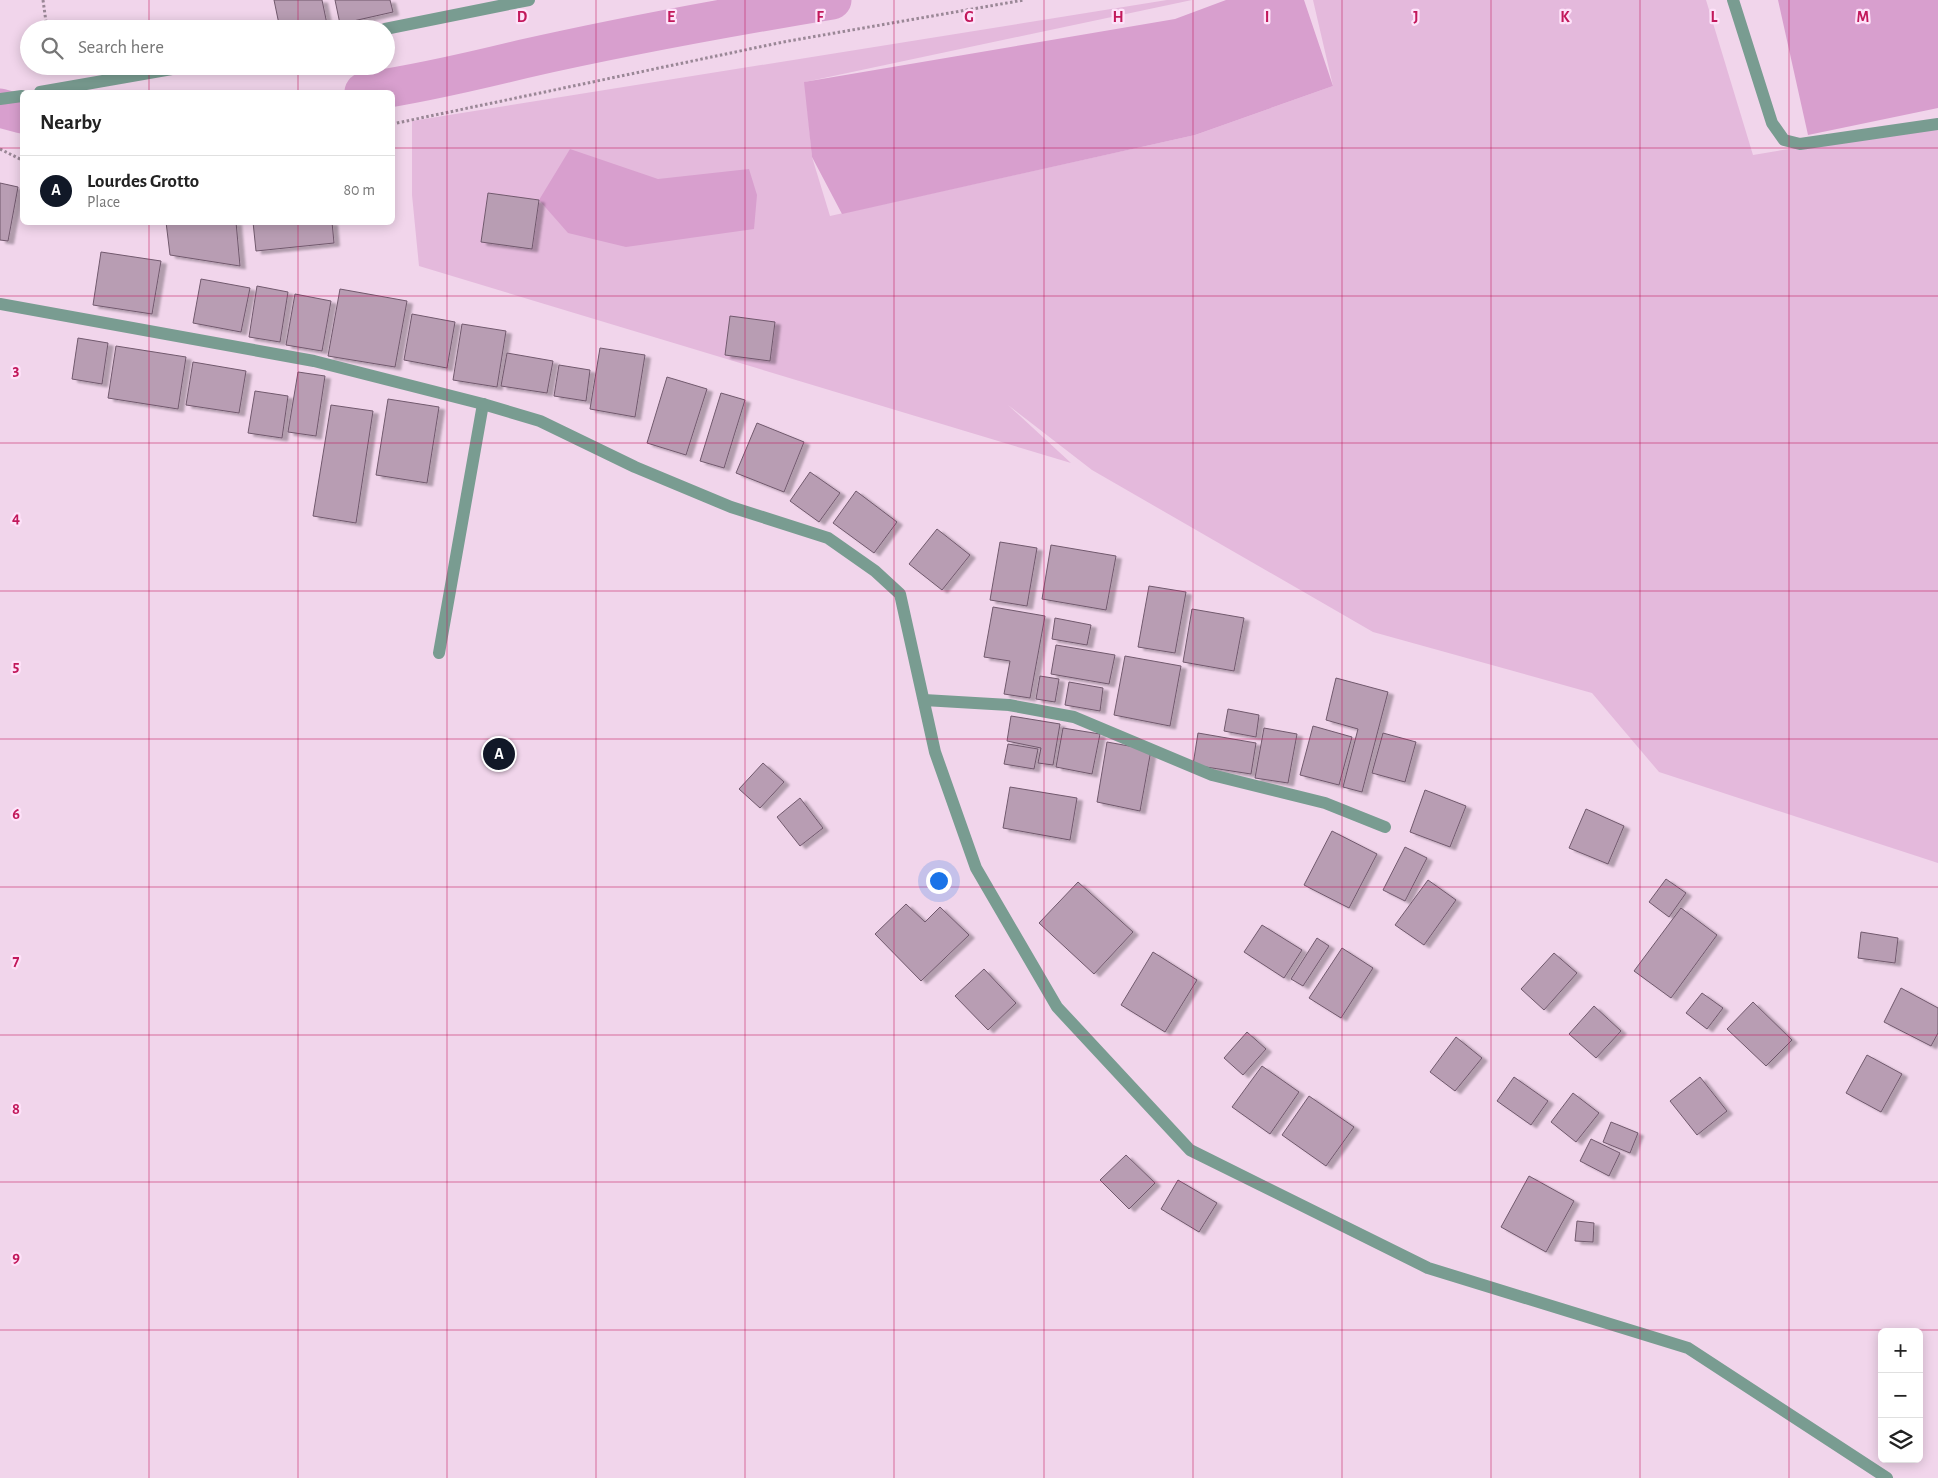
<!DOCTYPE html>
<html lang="en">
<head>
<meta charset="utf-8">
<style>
  :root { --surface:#fff; --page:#f2f2f2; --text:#222; --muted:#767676; --line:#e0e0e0; --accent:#111827 }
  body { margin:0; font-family:"Alegreya Sans",sans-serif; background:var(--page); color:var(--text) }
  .controls { position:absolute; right:15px; bottom:15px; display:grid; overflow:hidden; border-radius:8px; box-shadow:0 2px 12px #0003 }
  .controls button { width:45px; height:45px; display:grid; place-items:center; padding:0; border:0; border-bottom:1px solid var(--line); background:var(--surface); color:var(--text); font:25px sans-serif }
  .you { position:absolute; left:938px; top:880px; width:18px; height:18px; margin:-12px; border:4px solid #fff; border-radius:50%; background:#1a73e8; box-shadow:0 0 0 8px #1a73e833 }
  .badge { display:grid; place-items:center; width:32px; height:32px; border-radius:50%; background:var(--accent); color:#fff; font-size:16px; font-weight:700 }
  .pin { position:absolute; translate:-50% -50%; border:2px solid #fff; box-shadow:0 1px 5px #0006 }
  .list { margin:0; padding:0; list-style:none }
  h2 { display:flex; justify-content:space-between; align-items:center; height:65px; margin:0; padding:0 20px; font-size:21px }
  h2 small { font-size:16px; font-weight:400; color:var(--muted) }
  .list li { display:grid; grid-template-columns:32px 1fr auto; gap:15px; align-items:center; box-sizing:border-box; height:70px; padding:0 20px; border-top:1px solid var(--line) }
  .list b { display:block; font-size:19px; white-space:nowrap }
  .list p { margin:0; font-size:16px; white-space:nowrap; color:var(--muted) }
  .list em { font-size:16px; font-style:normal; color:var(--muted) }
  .icon { flex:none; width:28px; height:28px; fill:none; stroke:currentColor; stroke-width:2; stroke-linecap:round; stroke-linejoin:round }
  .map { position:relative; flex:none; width:1938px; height:1478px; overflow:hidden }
  .search { position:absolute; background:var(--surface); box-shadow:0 2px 12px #0003; left:20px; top:20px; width:375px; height:55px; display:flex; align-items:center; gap:12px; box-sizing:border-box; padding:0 18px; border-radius:28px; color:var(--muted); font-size:19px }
  .panel { position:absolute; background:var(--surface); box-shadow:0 2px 12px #0003; left:20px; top:90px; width:375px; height:135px; border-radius:8px }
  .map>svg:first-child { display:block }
  .green { fill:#e4b9dc; fill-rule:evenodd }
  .water { fill:#d89fce }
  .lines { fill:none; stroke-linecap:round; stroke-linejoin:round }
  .canal { stroke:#d89fce; stroke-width:39 }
  .building { fill:#b89db3; stroke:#71596d; filter:url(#shadow) }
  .path { stroke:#9a8796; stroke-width:3; stroke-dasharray:2.5 2.5; stroke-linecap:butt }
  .service { stroke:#799c91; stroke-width:12 }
  .minor { stroke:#799c91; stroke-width:12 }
  .tertiary { stroke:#799c91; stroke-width:12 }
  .grid { fill:none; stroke:#c2185b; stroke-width:1; stroke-opacity:0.55 }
  .grid-label { font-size:16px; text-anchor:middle; font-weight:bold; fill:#c2185b; stroke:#fee2f9; stroke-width:4.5; stroke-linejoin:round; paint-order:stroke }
</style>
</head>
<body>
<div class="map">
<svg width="1938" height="1478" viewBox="0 0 1938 1478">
  <defs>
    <filter id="shadow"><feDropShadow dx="5.5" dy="3" stdDeviation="1" flood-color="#0004"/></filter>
  </defs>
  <rect width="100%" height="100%" fill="#f1d5eb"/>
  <path class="green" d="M1167,0H1192L805,82L812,157L830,216L1195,135L1333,86L1313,0H1706L1753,155L1938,124V863L1659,772L1592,693L1373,632L1092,470L1008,405L1071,463L419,266L412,195V121ZM489,193L539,200L532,249L481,241Z"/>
  <path class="water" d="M1226,0H1304L1333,86L1195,135L842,214L812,157L804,82L1175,19Z
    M1778,0H1938V108L1808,135Z
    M570,149L658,179L749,169L757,195L754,229L626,247L568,233L539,200Z"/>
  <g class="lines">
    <path class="canal" d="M364,92C418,84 470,72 523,59C625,36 729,17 832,0
      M0,108L22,114"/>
  </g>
  <path class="building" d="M274,0H322L328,29H280Z
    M335,0H390L393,12L340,24Z
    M0,183L18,187L8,241L0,240Z
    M488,193L539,200L532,249L481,242Z
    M166,222H236L240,266L170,255Z
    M253,222H332L334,243L256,251Z
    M101,252L161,261L152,314L93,305Z
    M201,279L250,288L241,332L193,323Z
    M257,286L288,292L280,342L249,337Z
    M340,289L407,301L395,367L328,356Z
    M295,294L331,301L322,351L286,345Z
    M412,314L455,322L447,368L404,360Z
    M730,316L775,322L770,361L725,355Z
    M462,324L506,331L497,387L453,380Z
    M78,338L108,343L102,384L72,379Z
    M116,346L186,357L178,409L108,398Z
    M600,348L645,355L635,417L590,409Z
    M507,353L553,361L547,393L501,386Z
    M193,362L246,371L239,413L186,405Z
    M559,365L590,370L586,401L554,396Z
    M298,372L325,376L316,436L288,432Z
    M667,377L707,389L686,455L647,443Z
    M255,391L288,396L282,438L248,433Z
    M721,393L745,400L724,468L700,461Z
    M388,399L439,407L427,483L376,475Z
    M331,405L373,411L356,523L313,516Z
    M757,423L804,442L784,492L736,473Z
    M810,472L840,493L819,522L790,501Z
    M856,491L897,522L874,553L833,523Z
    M937,529L970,555L942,590L909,564Z
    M1000,542L1037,548L1027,606L990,600Z
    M1051,545L1116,556L1106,610L1042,599Z
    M1149,586L1186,592L1175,653L1138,647Z
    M993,607L1045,616L1030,698L1004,694L1010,661L984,657Z
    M1192,609L1244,618L1234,671L1183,662Z
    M1055,618L1091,625L1087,645L1052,639Z
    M1056,645L1115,655L1109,684L1051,674Z
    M1125,656L1181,666L1170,726L1114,715Z
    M1040,676L1059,679L1055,702L1036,699Z
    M1336,678L1388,692L1362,792L1343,787L1358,729L1326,720Z
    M1069,682L1103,688L1100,711L1065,705Z
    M1228,709L1259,715L1256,737L1224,731Z
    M1011,716L1060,724L1053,765L1038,763L1041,748L1007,741Z
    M1313,726L1352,737L1339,785L1300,775Z
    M1063,728L1100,734L1092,774L1056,767Z
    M1264,728L1297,734L1288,783L1255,778Z
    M1198,733L1256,743L1251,774L1193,765Z
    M1383,733L1416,742L1405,782L1372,773Z
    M1107,742L1151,750L1140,811L1097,802Z
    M1008,744L1038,749L1034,769L1004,764Z
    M763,763L784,782L760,808L739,789Z
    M1010,787L1077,798L1070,840L1003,828Z
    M1425,790L1466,806L1450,847L1410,832Z
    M800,798L823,828L800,846L777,817Z
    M1586,809L1624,826L1608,864L1569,848Z
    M1332,831L1377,854L1349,908L1304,885Z
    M1405,847L1427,858L1405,901L1383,890Z
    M1666,879L1686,893L1669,917L1649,902Z
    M1428,880L1456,900L1424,945L1395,925Z
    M1078,882L1133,932L1094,974L1039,923Z
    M906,904L925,922L940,907L969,935L921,981L875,934Z
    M1681,908L1717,935L1671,998L1634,971Z
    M1262,925L1302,950L1284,978L1244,952Z
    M1861,932L1898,938L1895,963L1858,958Z
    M1317,938L1329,946L1303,986L1291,979Z
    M1342,948L1373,968L1341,1018L1309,998Z
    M1153,952L1197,980L1165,1032L1121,1005Z
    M1554,953L1577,973L1544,1010L1521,989Z
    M984,969L1016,1003L988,1030L955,996Z
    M1901,988L1938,1008V1033L1931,1046L1884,1022Z
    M1702,993L1723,1008L1707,1029L1686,1013Z
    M1753,1002L1792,1040L1766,1066L1727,1029Z
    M1594,1006L1621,1031L1596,1058L1569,1034Z
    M1247,1032L1266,1049L1243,1075L1224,1058Z
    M1456,1037L1482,1058L1455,1091L1430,1072Z
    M1867,1055L1902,1074L1881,1112L1846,1093Z
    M1262,1066L1299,1092L1270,1134L1232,1107Z
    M1514,1077L1548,1101L1531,1125L1497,1101Z
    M1700,1077L1727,1111L1697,1135L1670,1101Z
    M1573,1093L1599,1113L1576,1142L1551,1122Z
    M1309,1096L1354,1127L1326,1166L1282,1135Z
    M1611,1122L1638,1133L1630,1153L1603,1142Z
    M1591,1139L1620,1153L1609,1176L1580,1161Z
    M1126,1155L1155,1183L1129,1209L1100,1180Z
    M1529,1176L1574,1201L1546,1252L1501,1227Z
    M1178,1180L1217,1203L1199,1232L1161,1209Z
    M1577,1221L1594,1223L1593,1242L1575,1241Z"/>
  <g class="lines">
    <path class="path" d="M43,0L47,29
      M392,124L783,42L1024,0
      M0,149L22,160"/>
    <path class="service" d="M1733,0L1772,123L1784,140L1800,144L1938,124
      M439,653L483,404"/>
    <path class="minor" d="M0,304L314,361L483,404L540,421L635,467L731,507L828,538L875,571L900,594L935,752L976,868L1057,1007L1190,1150L1428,1268L1688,1348L1887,1478
      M924,700L1009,705L1074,717L1212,775L1325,803L1385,827"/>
    <path class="tertiary" d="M385,29L529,0
      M40,92L189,66
      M0,99L22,96"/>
  </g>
  <path class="grid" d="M149,0V29M298,0V29M447,0V1478M596,0V1478M745,0V1478M894,0V1478M1044,0V1478M1193,0V1478M1342,0V1478M1491,0V1478M1640,0V1478M1789,0V1478M149,66V92M298,66V92M0,148H22M392,148H1938M149,222V1478M298,222V1478M0,296H1938M0,443H1938M0,591H1938M0,739H1938M0,887H1938M0,1035H1938M0,1182H1938M0,1330H1938"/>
  <g class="grid-label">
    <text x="522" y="22">D</text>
    <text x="671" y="22">E</text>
    <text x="820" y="22">F</text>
    <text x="969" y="22">G</text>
    <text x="1118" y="22">H</text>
    <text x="1267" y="22">I</text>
    <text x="1416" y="22">J</text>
    <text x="1565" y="22">K</text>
    <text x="1714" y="22">L</text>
    <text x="1863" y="22">M</text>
    <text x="16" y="375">3</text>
    <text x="16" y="523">4</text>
    <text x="16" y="671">5</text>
    <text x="16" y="819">6</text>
    <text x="16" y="966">7</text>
    <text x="16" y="1114">8</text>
    <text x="16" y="1262">9</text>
  </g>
</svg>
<div class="controls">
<button>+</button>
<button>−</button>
<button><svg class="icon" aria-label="layers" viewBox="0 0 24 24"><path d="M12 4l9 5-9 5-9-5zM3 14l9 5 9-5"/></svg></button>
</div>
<div class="you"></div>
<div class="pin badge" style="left:499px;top:754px">A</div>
<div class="search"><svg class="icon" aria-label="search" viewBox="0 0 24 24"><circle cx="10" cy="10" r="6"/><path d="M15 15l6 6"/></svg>Search here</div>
<section class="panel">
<h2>Nearby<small></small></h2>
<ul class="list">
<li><span class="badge">A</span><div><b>Lourdes Grotto</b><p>Place</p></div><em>80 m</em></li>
</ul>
</section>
</div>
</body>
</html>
